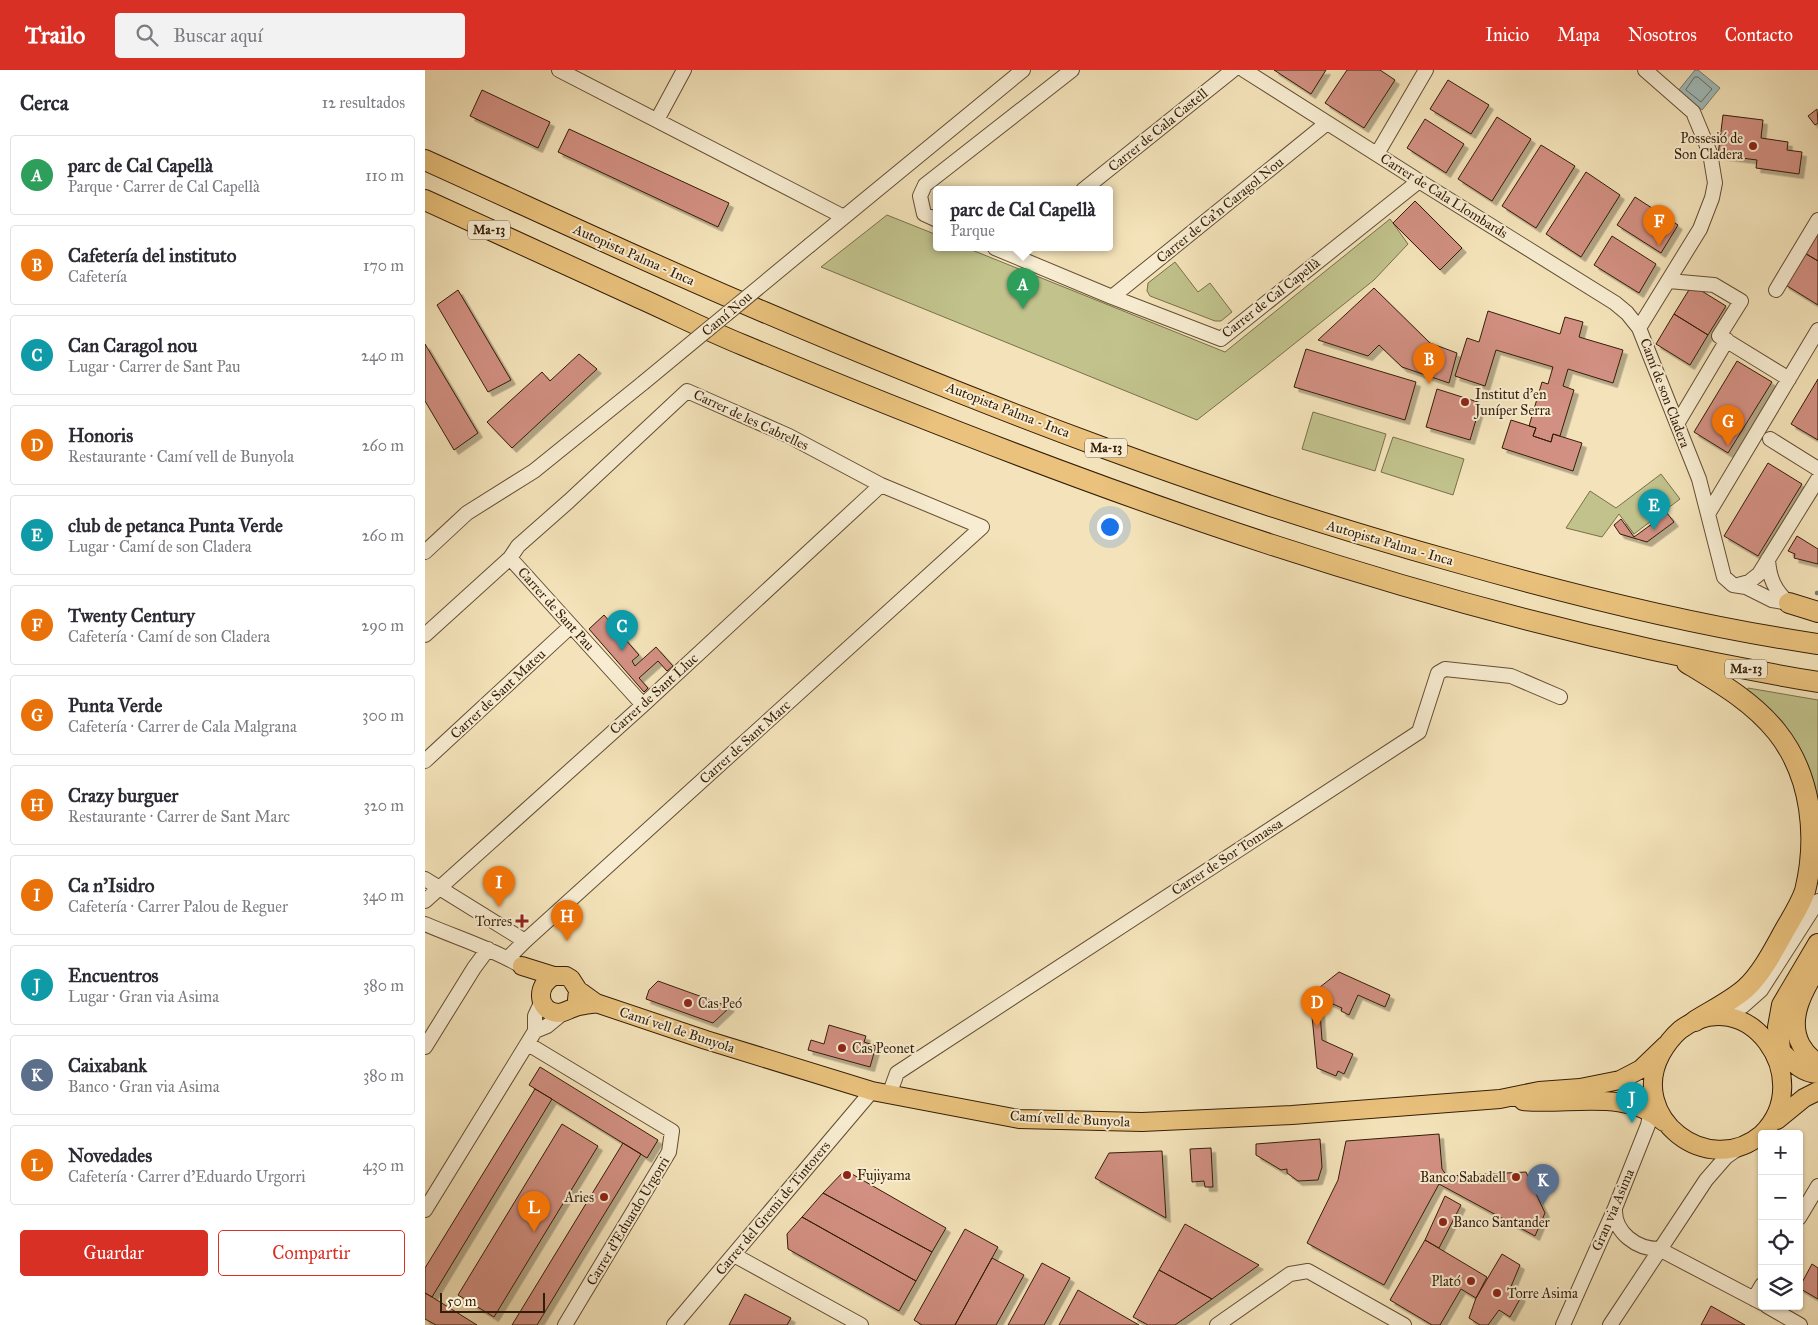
<!DOCTYPE html>
<html lang="es">
<head>
<meta charset="utf-8">
<style>
  :root { --surface:#fff; --page:#f2f2f3; --text:#2b2b33; --muted:#7c7c81; --line:#e1e1e2; --accent:#d93025 }
  body { margin:0; font-family:"IM FELL Great Primer",serif; background:var(--page); color:var(--text) }
  .controls { position:absolute; right:15px; bottom:15px; display:grid; overflow:hidden; border-radius:5px; box-shadow:0 1px 4px #0004 }
  .controls button { width:45px; height:45px; display:grid; place-items:center; padding:0; border:0; border-bottom:1px solid var(--line); background:var(--surface); color:var(--text); font:25px sans-serif }
  .scale { position:absolute; left:15px; bottom:12px; width:105px; box-sizing:border-box; padding-left:5px; border:2px solid #341d06; border-top:0; font-size:14px; line-height:18px; white-space:nowrap; color:#341d06; -webkit-text-stroke:4px #f8edd2; paint-order:stroke }
  .you { position:absolute; left:684px; top:456px; width:18px; height:18px; margin:-12px; border:4px solid #fff; border-radius:50%; background:#1a73e8; box-shadow:0 0 0 8px #1a73e833 }
  .badge { display:grid; place-items:center; width:32px; height:32px; border-radius:50%; background:var(--accent); color:#fff; font-size:16px; font-weight:700 }
  .pin { position:absolute; translate:-50% -41px; filter:drop-shadow(0 1px 2px #0008) }
  .pin::after { content:''; position:absolute; top:26px; width:18px; height:15px; background:inherit; clip-path:polygon(0 0,100% 0,50% 100%) }
  .popup { position:absolute; left:508px; top:116px; width:180px; height:65px; box-sizing:border-box; display:grid; place-content:center; border-radius:5px; background:var(--surface); filter:drop-shadow(0 1px 4px #0005); font-size:16px; white-space:nowrap; color:var(--muted) }
  .popup b { font-size:19px; color:var(--text) }
  .popup::after { content:''; position:absolute; left:50%; top:100%; margin-left:-10px; border:10px solid transparent; border-top-color:var(--surface) }
  .list { margin:0; padding:0; list-style:none }
  h2 { display:flex; justify-content:space-between; align-items:center; height:65px; margin:0; padding:0 20px; font-size:21px }
  h2 small { font-size:16px; font-weight:400; color:var(--muted) }
  .list li { display:grid; grid-template-columns:32px 1fr auto; gap:15px; align-items:center; box-sizing:border-box; height:80px; margin:0 10px 10px; padding:0 10px; border:1px solid var(--line); border-radius:5px }
  .list b { display:block; font-size:19px; white-space:nowrap }
  .list p { margin:0; font-size:16px; white-space:nowrap; color:var(--muted) }
  .list em { font-size:16px; font-style:normal; color:var(--muted) }
  .actions { display:flex; gap:10px; padding:15px 20px }
  .actions a { flex:1; padding:11px 0; border:1px solid var(--accent); border-radius:5px; text-align:center; font-size:18px; color:var(--accent) }
  .actions .main { background:var(--accent); color:#fff }
  .icon { flex:none; width:28px; height:28px; fill:none; stroke:currentColor; stroke-width:2; stroke-linecap:round; stroke-linejoin:round }
  .map { position:relative; flex:none; width:1393px; height:1255px; overflow:hidden }
  header { display:flex; align-items:center; gap:30px; box-sizing:border-box; height:70px; padding:0 25px; background:var(--accent); color:#fff }
  header strong { font-size:24px }
  nav { display:flex; gap:28px; margin-inline-start:auto; font-size:18px }
  .search { width:350px; height:45px; background:var(--page); display:flex; align-items:center; gap:12px; box-sizing:border-box; padding:0 18px; border-radius:5px; color:var(--muted); font-size:19px }
  main { display:flex }
  aside { flex:1; background:var(--surface) }
  .map>svg:first-child { display:block }
  .green { fill:#c1c28c; stroke:#7a7049 }
  .water { fill:#a0bbba; stroke:#757c72 }
  .lines { fill:none; stroke-linecap:round; stroke-linejoin:round }
  .shore { stroke:#6a6c60; stroke-width:1 }
  .stream { stroke:#757c72; stroke-width:4.5 }
  .building { fill:#d29082; stroke:#341d06; filter:url(#shadow) }
  .minor-casing { stroke:#644e33; stroke-width:16 }
  .major-casing { stroke:#341d06; stroke-width:20 }
  .highway-casing { stroke:#341d06; stroke-width:22 }
  .minor { stroke:#f8edd2; stroke-width:14 }
  .major { stroke:#eac27d; stroke-width:18 }
  .highway { stroke:#eac27d; stroke-width:20 }
  .minor-bridge-casing { stroke:#644e33; stroke-width:16; stroke-linecap:butt }
  .minor-bridge { stroke:#f8edd2; stroke-width:14 }
  .poi-dot { fill:#8f2418; stroke:#f8edd2; stroke-width:2 }
  .labels { text-anchor:middle; dominant-baseline:central; stroke-width:4; stroke-linejoin:round; paint-order:stroke }
  .shield { fill:#f8edd2; stroke:#6f5b43; stroke-width:1 }
  .shield-label { font-size:12px; font-weight:bold; fill:#341d06 }
  .street-label { font-size:14px; fill:#341d06; stroke:#f8edd2 }
  .poi-label { font-size:14px; fill:#341d06; stroke:#f8edd2; text-anchor:start }
</style>
</head>
<body>
<header>
<strong>Trailo</strong>
<div class="search"><svg class="icon" aria-label="search" viewBox="0 0 24 24"><circle cx="10" cy="10" r="6"/><path d="M15 15l6 6"/></svg>Buscar aquí</div>
<nav><a>Inicio</a><a>Mapa</a><a>Nosotros</a><a>Contacto</a></nav>
</header>
<main>
<aside>
<h2>Cerca<small>12 resultados</small></h2>
<ul class="list">
<li><span class="badge" style="background:#2e9e5b">A</span><div><b>parc de Cal Capellà</b><p>Parque · Carrer de Cal Capellà</p></div><em>110 m</em></li>
<li><span class="badge" style="background:#e8710a">B</span><div><b>Cafetería del instituto</b><p>Cafetería</p></div><em>170 m</em></li>
<li><span class="badge" style="background:#0f9aa8">C</span><div><b>Can Caragol nou</b><p>Lugar · Carrer de Sant Pau</p></div><em>240 m</em></li>
<li><span class="badge" style="background:#e8710a">D</span><div><b>Honoris</b><p>Restaurante · Camí vell de Bunyola</p></div><em>260 m</em></li>
<li><span class="badge" style="background:#0f9aa8">E</span><div><b>club de petanca Punta Verde</b><p>Lugar · Camí de son Cladera</p></div><em>260 m</em></li>
<li><span class="badge" style="background:#e8710a">F</span><div><b>Twenty Century</b><p>Cafetería · Camí de son Cladera</p></div><em>290 m</em></li>
<li><span class="badge" style="background:#e8710a">G</span><div><b>Punta Verde</b><p>Cafetería · Carrer de Cala Malgrana</p></div><em>300 m</em></li>
<li><span class="badge" style="background:#e8710a">H</span><div><b>Crazy burguer</b><p>Restaurante · Carrer de Sant Marc</p></div><em>320 m</em></li>
<li><span class="badge" style="background:#e8710a">I</span><div><b>Ca n'Isidro</b><p>Cafetería · Carrer Palou de Reguer</p></div><em>340 m</em></li>
<li><span class="badge" style="background:#0f9aa8">J</span><div><b>Encuentros</b><p>Lugar · Gran via Asima</p></div><em>380 m</em></li>
<li><span class="badge" style="background:#5c6f8a">K</span><div><b>Caixabank</b><p>Banco · Gran via Asima</p></div><em>380 m</em></li>
<li><span class="badge" style="background:#e8710a">L</span><div><b>Novedades</b><p>Cafetería · Carrer d'Eduardo Urgorri</p></div><em>430 m</em></li>
</ul>
<div class="actions"><a class="main">Guardar</a><a>Compartir</a></div>
</aside>
<div class="map">
<svg width="1393" height="1255" viewBox="0 0 1393 1255">
  <defs>
    <filter id="shadow"><feDropShadow dx="4.5" dy="4.5" stdDeviation="0" flood-color="#0004"/></filter>
  </defs>
  <rect width="100%" height="100%" fill="#f4e3ba"/>
  <filter id="stains"><feTurbulence type="fractalNoise" baseFrequency=".004" numOctaves="4"/><feColorMatrix values="0 0 0 0 .2 0 0 0 0 .09 0 0 0 0 .02 0 0 0 .5 -.17"/></filter>
  <radialGradient id="worn" r=".72"><stop offset=".6" stop-color="#630" stop-opacity="0"/><stop offset="1" stop-color="#630" stop-opacity=".3"/></radialGradient>
  <path class="green" d="M462,145L512,165V178H542L800,282L965,149L983,174L949,210L839,298L772,350L396,197Z
    M750,192L773,222L785,213L807,242L796,251H790L725,226L722,221L723,213Z
    M888,342L961,364L950,401L877,379Z
    M968,367L1039,389L1028,425L956,402Z
    M1236,404L1255,429L1209,464L1194,444L1177,467L1141,458L1165,421L1191,438Z
    M1323,618L1393,630V734L1322,623Z"/>
  <path class="water" d="M1270,0H1273L1295,18L1277,40L1253,21Z"/>
  <g class="lines">
    <path class="shore" d="M1270,7H1273L1287,19L1276,32L1261,20Z"/>
    <path class="stream" d="M1392,523H1393"/>
  </g>
  <path class="building" d="M849,0H901L886,24Z
    M922,0H955L970,10L939,58L900,33Z
    M1023,10L1064,35L1046,64L1005,39Z
    M57,20L125,52L113,78L45,46Z
    M1392,39L1393,53L1390,55L1383,46Z
    M1298,45L1338,50L1336,68L1363,72L1362,80L1377,82L1374,104L1331,98L1332,90L1293,85Z
    M1072,47L1106,69L1067,131L1033,109Z
    M1000,49L1039,74L1021,103L982,78Z
    M144,59L304,133L293,157L133,82Z
    M1116,75L1150,96L1111,158L1077,136Z
    M1161,102L1195,125L1156,187L1121,164Z
    M1210,127L1253,155L1236,183L1192,155Z
    M990,131L1037,178L1015,200L968,153Z
    M1393,157V191L1378,182Z
    M1187,166L1231,194L1214,223L1169,195Z
    M1378,182L1393,191V235L1359,214Z
    M1267,215L1301,236L1283,265L1249,244Z
    M949,218L1005,273L1032,283L1024,313L977,297L954,275L943,286L893,270Z
    M33,220L86,310L63,322L12,235Z
    M1063,241L1135,264L1140,247L1158,252L1154,267L1198,280L1188,313L1143,299L1138,316L1149,320L1135,366L1128,364L1126,372L1108,366L1111,358L1104,356L1117,312L1123,314L1128,297L1071,280L1060,316L1030,306L1042,268L1054,272Z
    M1249,244L1283,265L1265,295L1231,274Z
    M0,274L53,363L29,380L0,331Z
    M881,279L991,312L980,350L869,317Z
    M154,284L172,299L87,378L62,352L117,302L125,311Z
    M1312,291L1347,312L1303,383L1269,362Z
    M1393,309V370L1366,354Z
    M1012,319L1056,333L1045,370L1001,357Z
    M1086,350L1111,358L1108,366L1126,372L1128,364L1157,373L1148,401L1077,378Z
    M1343,393L1377,414L1333,486L1299,466Z
    M1242,443L1249,452L1222,472L1195,464L1189,455L1196,449L1209,467Z
    M1372,466L1393,479V494L1369,488L1370,484L1363,481Z
    M179,545L214,585L207,591L210,596L231,577L248,596L242,601L233,591L214,608L223,618L219,622L164,559Z
    M914,902L965,925L960,937L933,925L924,945L916,941L917,938L894,928L897,970L928,984L919,1004L913,1001L911,1006L892,998L885,925Z
    M233,911L305,937L288,953L221,929L224,920Z
    M404,955L441,966L439,972L451,976L445,997L383,980L386,970L399,974Z
    M115,997L233,1070L222,1088L104,1015Z
    M110,1019L127,1029L7,1227L0,1223V1198Z
    M137,1054L173,1076L69,1247L33,1225Z
    M1014,1064L1017,1099L1022,1106L1101,1102L1120,1143L1110,1166L1014,1114L959,1215L882,1173L913,1110L921,1071Z
    M895,1069L897,1097L893,1110L873,1111L862,1103V1099L856,1100L831,1085V1074Z
    M198,1073L216,1084L158,1179L112,1255H87Z
    M786,1078L788,1117H780L779,1111L767,1112L765,1079Z
    M737,1081L741,1148L670,1108L684,1083Z
    M420,1100L521,1158L507,1182L398,1123Z
    M398,1123L507,1182L491,1211L377,1147Z
    M1020,1126L1036,1135L1014,1178L1000,1170Z
    M377,1147L491,1211L474,1241L363,1179L362,1164Z
    M760,1154L834,1195L787,1229L734,1200Z
    M540,1159L573,1177L530,1255H497L489,1250Z
    M1000,1170L1062,1207L1051,1228L1036,1219L1015,1255H1007L965,1230Z
    M1077,1184L1095,1195L1085,1219L1096,1227L1085,1247L1074,1240L1063,1255H1055L1044,1248L1051,1228Z
    M567,1188L599,1205L571,1255H530Z
    M617,1193L645,1208L619,1255H583Z
    M1387,1194L1393,1198V1229L1374,1218Z
    M734,1200L787,1229L750,1255H723L708,1247Z
    M653,1220L714,1255H634Z
    M0,1223L7,1227L52,1255H11L0,1249Z
    M320,1224L366,1248L362,1255H304Z
    M1286,1236L1320,1255H1276Z"/>
  <g class="lines">
    <g class="minor-casing">
      <path id="minor" d="M134,0L419,147
        M819,0L994,111L1190,233L1202,243L1214,258L1274,409L1299,507L1308,515L1321,517L1347,530L1364,533
        M232,50L259,0
        M952,84L1001,0
        M658,120L808,0
        M512,150L499,144L495,126L500,115L647,0
        M385,175L598,0
        M570,178L687,227L796,269L994,111
        M1244,211L1289,215L1316,231L1294,266L1364,309
        M1351,220L1393,150
        M687,227L902,53
        M1214,258L1275,159L1287,128L1290,113L1285,83L1268,42L1220,0
        M1252,354L1302,270
        M1345,369L1393,399
        M1283,444L1393,260
        M0,482L42,443L109,401L218,313
        M85,488L218,635
        M1343,489C1344,508 1350,521 1364,533
        M1313,515L1324,512L1334,504L1393,409
        M0,565L85,488L93,476L144,431L262,321L364,366L456,415L557,457L100,871L83,888
        M0,691L146,556
        M0,809L100,871
        M0,831L218,635L456,415
        M0,854C30,867 62,877 91,893
        M1294,946L1318,936L1336,920L1393,831
        M110,961L122,956L139,942
        M103,974L247,1061L244,1082L140,1255
        M0,977L49,898L63,879
        M464,1025L472,1003L994,662L1013,603L1020,599L1086,606L1135,627
        M1190,1139C1189,1163 1212,1179 1234,1179L1337,1233
        M0,1140L110,961V946L117,931
        M1374,1148L1393,1116
        M309,1185L436,1255
        M1329,1229L1337,1215
        M1342,1236L1375,1255
        M249,1255L447,1021
        M792,1255L865,1204L883,1201L979,1255
        M1138,1255L1190,1138L1223,1055L1227,1035
        M1185,1255L1281,1110L1301,1087L1315,1077"/>
    </g>
    <g class="major-casing">
      <path id="major" d="M97,896L129,906H141L146,909L153,920L152,930
        M1393,897C1379,920 1362,949 1376,975C1380,982 1385,988 1393,992
        M129,906C111,914 111,941 133,943C139,943 142,940 148,938C155,935 163,935 171,933
        M153,920L171,933L281,970L447,1021L594,1049L717,1052L867,1045L1075,1029L1114,1021L1155,1018L1195,1010L1216,999L1241,975
        M1354,979C1366,991 1376,1003 1393,1004
        M1098,1031C1143,1036 1202,1018 1239,1052
        M1352,1050L1379,1028L1393,1021
        M1337,1064C1283,1110 1202,1047 1236,984C1241,975 1247,967 1255,960C1322,909 1393,1009 1337,1064"/>
    </g>
    <g class="highway-casing">
      <path id="highway" d="M0,90C113,141 225,194 339,242C564,338 795,427 1031,492C1150,526 1270,556 1393,574
        M0,130C70,162 140,194 210,226C246,242 281,260 318,275C665,420 1021,550 1393,612
        M1364,533L1393,542
        M1262,593C1295,613 1328,632 1352,662C1387,706 1393,768 1380,821C1375,836 1365,850 1357,865C1347,883 1336,904 1321,918C1308,930 1286,941 1270,951
        M1355,980L1353,957L1357,935L1393,874"/>
    </g>
    <use href="#minor" class="minor"/>
    <use href="#major" class="major"/>
    <use href="#highway" class="highway"/>
    <g class="minor-bridge-casing">
      <path id="minor-bridge" d="M218,313L385,175"/>
    </g>
    <use href="#minor-bridge" class="minor-bridge"/>
  </g>
  <g class="poi-dot">
    <circle cx="1328" cy="76" r="5"/>
    <circle cx="1040" cy="332" r="5"/>
    <path d="M94.5 843.5h5v5h5v5h-5v5h-5v-5h-5v-5h5z"/>
    <circle cx="263" cy="933" r="5"/>
    <circle cx="417" cy="978" r="5"/>
    <circle cx="422" cy="1105" r="5"/>
    <circle cx="1091" cy="1107" r="5"/>
    <circle cx="179" cy="1127" r="5"/>
    <circle cx="1018" cy="1152" r="5"/>
    <circle cx="1046" cy="1211" r="5"/>
    <circle cx="1072" cy="1223" r="5"/>
  </g>
  <g class="labels">
    <g class="shield">
      <rect x="43" y="150.5" width="42" height="19" rx="4"/>
      <rect x="660" y="368.5" width="42" height="19" rx="4"/>
      <rect x="1300" y="589.5" width="42" height="19" rx="4"/>
    </g>
    <g class="shield-label">
      <text x="64" y="160">Ma-13</text>
      <text x="681" y="378">Ma-13</text>
      <text x="1321" y="599">Ma-13</text>
    </g>
    <g class="street-label">
      <text transform="translate(733 60) rotate(-39)">Carrer de Cala Castell</text>
      <text transform="translate(1019 126) rotate(32)">Carrer de Cala Llombards</text>
      <text transform="translate(795 140) rotate(-39)">Carrer de Ca'n Caragol Nou</text>
      <text transform="translate(209 185) rotate(24)">Autopista Palma - Inca</text>
      <text transform="translate(846 228) rotate(-38)">Carrer de Cal Capellà</text>
      <text transform="translate(302 244) rotate(-40)">Camí Nou</text>
      <text transform="translate(1240 323) rotate(69)">Camí de son Cladera</text>
      <text transform="translate(583 340) rotate(21)">Autopista Palma - Inca</text>
      <text transform="translate(326 350) rotate(25)">Carrer de les Cabrelles</text>
      <text transform="translate(965 473) rotate(16)">Autopista Palma - Inca</text>
      <text transform="translate(131 539) rotate(48)">Carrer de Sant Pau</text>
      <text transform="translate(73 624) rotate(-43)">Carrer de Sant Mateu</text>
      <text transform="translate(229 624) rotate(-42)">Carrer de Sant Lluc</text>
      <text transform="translate(320 672) rotate(-42)">Carrer de Sant Marc</text>
      <text transform="translate(802 787) rotate(-33)">Carrer de Sor Tomassa</text>
      <text transform="translate(252 960) rotate(18)">Camí vell de Bunyola</text>
      <text transform="translate(645 1049) rotate(3)">Camí vell de Bunyola</text>
      <text transform="translate(348 1138) rotate(-50)">Carrer del Gremi de Tintorers</text>
      <text transform="translate(1188 1140) rotate(-67)">Gran via Asima</text>
      <text transform="translate(203 1151) rotate(-59)">Carrer d'Eduardo Urgorri</text>
    </g>
    <g class="poi-label">
      <text x="1318" y="68" text-anchor="end">Possesió de<tspan x="1318" dy="16">Son Cladera</tspan></text>
      <text x="1050" y="324">Institut d'en<tspan x="1050" dy="16">Juníper Serra</tspan></text>
      <text x="87" y="851" text-anchor="end">Torres</text>
      <text x="273" y="933">Cas Peó</text>
      <text x="427" y="978">Cas Peonet</text>
      <text x="432" y="1105">Fujiyama</text>
      <text x="1081" y="1107" text-anchor="end">Banco Sabadell</text>
      <text x="169" y="1127" text-anchor="end">Aries</text>
      <text x="1028" y="1152">Banco Santander</text>
      <text x="1036" y="1211" text-anchor="end">Plató</text>
      <text x="1082" y="1223">Torre Asima</text>
    </g>
  </g>
  <rect width="100%" height="100%" filter="url(#stains)"/>
  <rect width="100%" height="100%" fill="url(#worn)"/>
</svg>
<div class="controls">
<button>+</button>
<button>−</button>
<button><svg class="icon" aria-label="locate" viewBox="0 0 24 24"><circle cx="12" cy="12" r="6"/><path d="M12 2v4M12 18v4M2 12h4M18 12h4"/></svg></button>
<button><svg class="icon" aria-label="layers" viewBox="0 0 24 24"><path d="M12 4l9 5-9 5-9-5zM3 14l9 5 9-5"/></svg></button>
</div>
<div class="scale">50 m</div>
<div class="you"></div>
<div class="pin badge" style="left:598px;top:239px;background:#2e9e5b">A</div>
<div class="popup"><b>parc de Cal Capellà</b>Parque</div>
<div class="pin badge" style="left:1004px;top:314px;background:#e8710a">B</div>
<div class="pin badge" style="left:197px;top:581px;background:#0f9aa8">C</div>
<div class="pin badge" style="left:892px;top:957px;background:#e8710a">D</div>
<div class="pin badge" style="left:1229px;top:460px;background:#0f9aa8">E</div>
<div class="pin badge" style="left:1234px;top:176px;background:#e8710a">F</div>
<div class="pin badge" style="left:1303px;top:376px;background:#e8710a">G</div>
<div class="pin badge" style="left:142px;top:871px;background:#e8710a">H</div>
<div class="pin badge" style="left:74px;top:837px;background:#e8710a">I</div>
<div class="pin badge" style="left:1207px;top:1053px;background:#0f9aa8">J</div>
<div class="pin badge" style="left:1118px;top:1135px;background:#5c6f8a">K</div>
<div class="pin badge" style="left:109px;top:1162px;background:#e8710a">L</div>
</div>
</main>
</body>
</html>
